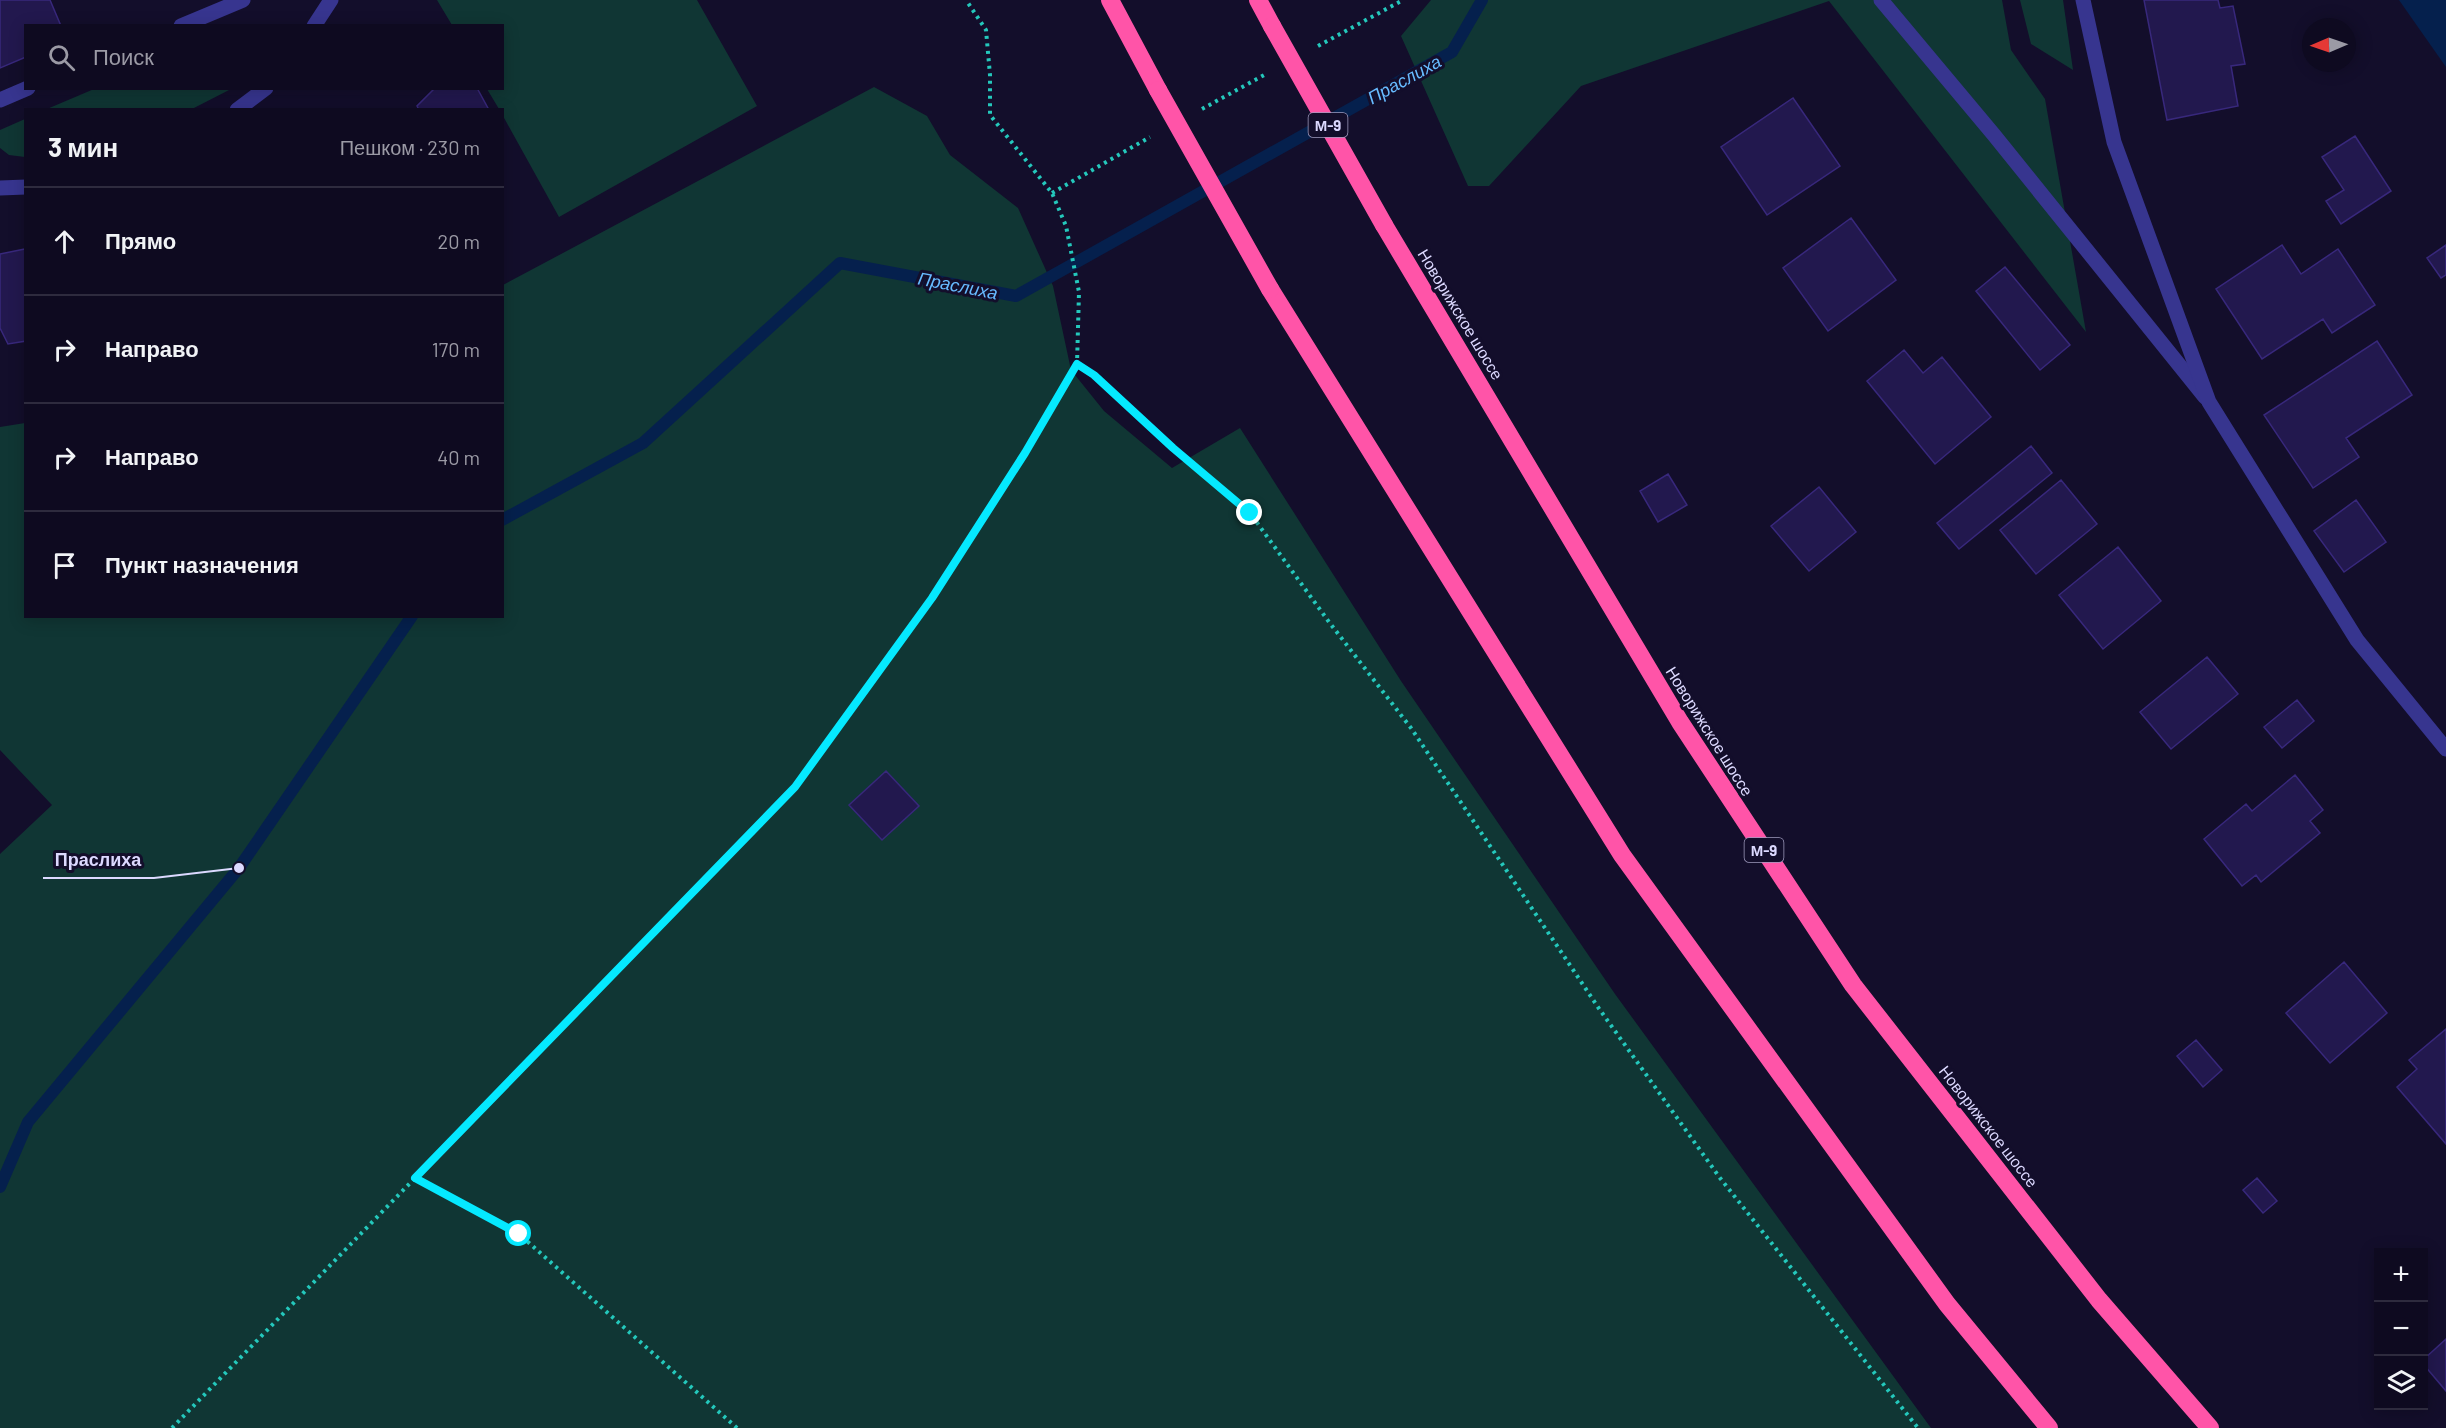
<!DOCTYPE html>
<html lang="ru">
<head>
<meta charset="utf-8">
<style>
  :root { --surface:#0e0a20; --page:#171329; --text:#f1f3f6; --muted:#9b9aa5; --line:#2e2b3e }
  body { margin:0; font-family:Barlow,sans-serif; background:var(--page); color:var(--text) }
  .controls { position:absolute; right:18px; bottom:18px; display:grid; overflow:hidden; border-radius:0px; box-shadow:0 3px 15px #0003 }
  .controls button { width:54px; height:54px; display:grid; place-items:center; padding:0; border:0; border-bottom:2px solid var(--line); background:var(--surface); color:var(--text); font:30px sans-serif }
  .compass { position:absolute; left:2302px; top:18px; width:54px; height:54px; border-radius:50%; background:var(--surface); box-shadow:0 3px 15px #0003; rotate:268deg }
  .stop { position:absolute; width:18px; height:18px; margin:-14px; border:4px solid #05e9ff; border-radius:50%; background:#fff }
  .stop.end { background:#05e9ff; border-color:#fff; box-shadow:0 2px 6px #0008 }
  .list { margin:0; padding:0; list-style:none }
  h2 { display:flex; justify-content:space-between; align-items:center; height:78px; margin:0; padding:0 24px; font-size:26px }
  h2 small { font-size:20px; font-weight:400; color:var(--muted) }
  .list li { display:grid; grid-template-columns:39px 1fr auto; gap:18px; align-items:center; box-sizing:border-box; height:108px; padding:0 24px; border-top:2px solid var(--line) }
  .list b { display:block; font-size:22px; white-space:nowrap }
  .list em { font-size:20px; font-style:normal; color:var(--muted) }
  .icon { flex:none; width:33px; height:33px; fill:none; stroke:currentColor; stroke-width:2; stroke-linecap:round; stroke-linejoin:round }
  .map { position:relative; flex:none; width:2446px; height:1428px; overflow:hidden }
  .search { position:absolute; background:var(--surface); box-shadow:0 3px 15px #0003; left:24px; top:24px; width:480px; height:66px; display:flex; align-items:center; gap:15px; box-sizing:border-box; padding:0 21px; border-radius:0px; color:var(--muted); font-size:22px }
  .panel { position:absolute; background:var(--surface); box-shadow:0 3px 15px #0003; left:24px; top:108px; width:480px; height:510px; border-radius:0px }
  .map>svg:first-child { display:block }
  .green { fill:#103634 }
  .water { fill:#05204d }
  .lines { fill:none; stroke-linecap:round; stroke-linejoin:round }
  .stream { stroke:#05204d; stroke-width:12 }
  .building { fill:#22184e; stroke:#38287c; stroke-width:1.5 }
  .path { stroke:#24c8bc; stroke-width:4; stroke-dasharray:3 4.5; stroke-linecap:butt }
  .service { stroke:#37358f; stroke-width:15 }
  .minor { stroke:#37358f; stroke-width:15 }
  .motorway { stroke:#ff54a8; stroke-width:18 }
  .motorway-bridge { stroke:#ff54a8; stroke-width:18 }
  .route { stroke:#05e9ff; stroke-width:8 }
  .labels { text-anchor:middle; dominant-baseline:central; stroke-width:6; stroke-linejoin:round; paint-order:stroke }
  .shield { fill:#130e2b; stroke:#a09cbf; stroke-width:1.5 }
  .shield-label { font-size:15px; font-weight:bold; fill:#dcd9ff }
  .street-label { font-size:16px; fill:#dcd9ff; stroke:#130e2b }
  .water-label { font-size:18px; font-style:italic; fill:#67bbff; stroke:#130e2b }
  .leader { fill:none; stroke:#dcd9ff; stroke-width:2 }
  .callout-dot { fill:#dcd9ff; stroke:#130e2b; stroke-width:2 }
  .callout-label { font-size:18px; text-anchor:middle; font-weight:bold; fill:#dcd9ff; stroke:#130e2b; stroke-width:6; stroke-linejoin:round; paint-order:stroke }
</style>
</head>
<body>
<div class="map">
<svg width="2446" height="1428" viewBox="0 0 2446 1428">
  <rect width="100%" height="100%" fill="#130e2b"/>
  <path class="green" d="M437,0H697L757,106L559,217L503,116L502,110L499,109L487,89L502,88V26L452,25Z
    M1431,0H2002L2011,50L2045,99L2086,332L1829,1L1581,86L1489,186H1468L1401,36Z
    M2020,0H2063L2073,70L2031,44Z
    M874,87L927,116L950,155L1018,208L1053,286L1071,370L1104,411L1172,468L1240,428L1401,681L1615,994L1931,1428H0V854L52,805L0,750V427L25,423L26,616H502L503,285Z
    M94,89V88L231,89L192,109H47Z
    M25,119V157L9,155L0,148V130Z"/>
  <path class="water" d="M2399,0H2446V67Z"/>
  <g class="lines">
    <path class="stream" d="M502,520L643,443L840,263L1016,296L1452,52L1482,0
      M0,1187L28,1122L239,868L412,616"/>
  </g>
  <path class="building" d="M0,0H50L61,26H26V57L0,68Z
    M2144,0H2218L2220,8L2233,6L2245,64L2231,66L2238,106L2167,120Z
    M435,88H477L489,110H419L417,106Z
    M1793,98L1840,166L1767,215L1721,147Z
    M2355,136L2391,191L2341,224L2326,201L2344,190L2322,157Z
    M1851,218L1896,280L1828,331L1783,268Z
    M2282,245L2301,274L2338,249L2375,305L2332,333L2323,319L2262,359L2216,289Z
    M2446,245V275L2441,278L2427,258Z
    M25,249L26,341L8,344L0,328V254Z
    M2005,267L2070,345L2040,370L1976,291Z
    M2377,341L2412,395L2346,438L2359,457L2313,488L2264,415Z
    M1904,350L1923,373L1942,357L1991,417L1935,464L1867,381Z
    M2031,446L2052,473L1959,549L1937,523Z
    M1668,474L1687,505L1658,522L1640,491Z
    M2061,480L2097,524L2036,574L2000,530Z
    M1819,487L1856,532L1809,571L1771,526Z
    M2356,500L2386,542L2344,572L2314,531Z
    M2118,547L2161,601L2103,649L2059,595Z
    M2207,657L2238,694L2171,749L2140,712Z
    M2297,700L2314,721L2282,748L2264,727Z
    M886,771L919,806L882,840L849,805Z
    M2295,775L2323,810L2310,821L2320,833L2261,882L2256,875L2242,886L2204,839L2246,804L2252,811Z
    M2344,962L2387,1013L2330,1063L2286,1013Z
    M2446,1029V1144L2397,1087L2417,1069L2409,1060Z
    M2196,1040L2222,1070L2203,1087L2177,1056Z
    M2257,1178L2277,1201L2263,1213L2243,1190Z
    M2446,1339V1391L2424,1365V1359Z"/>
  <g class="lines">
    <path class="path" d="M1318,46L1403,0
      M1202,109L1266,74
      M1052,193L1150,137
      M1077,364L1094,375L1173,448L1250,513L1329,622L1411,728L1600,1010L1720,1178L1918,1428
      M172,1428L415,1178
      M737,1428L519,1234L415,1178L795,787L932,598L1025,453L1077,364L1079,292L1066,226L1052,193L990,115V75L986,30L966,0"/>
    <path class="service" d="M1881,0L1994,135L2205,397
      M314,26L331,0
      M237,110L266,88
      M0,188L26,187"/>
    <path class="minor" d="M2083,0L2114,142L2209,402L2357,640L2446,749
      M181,26L243,0
      M0,100L28,88"/>
    <path class="motorway" d="M1110,0L1158,90
      M1258,0L1272,26
      M1384,225L1680,722L1853,985L2099,1300L2210,1428
      M1270,289L1622,855L1947,1304L2049,1428"/>
    <path class="motorway-bridge" d="M1272,26L1384,225
      M1158,90L1270,289"/>
  </g>
  <g class="lines">
    <path class="route" d="M519,1234L415,1178L795,787L932,598L1025,453L1077,364L1094,375L1173,448L1250,513"/>
  </g>
  <g class="labels">
    <g class="shield">
      <rect x="1308.5" y="113" width="39" height="24" rx="4.5"/>
      <rect x="1744.5" y="838" width="39" height="24" rx="4.5"/>
    </g>
    <g class="shield-label">
      <text x="1328" y="125">М-9</text>
      <text x="1764" y="850">М-9</text>
    </g>
    <g class="street-label">
      <text transform="translate(1461 314) rotate(59)">Новорижское шоссе</text>
      <text transform="translate(1710 731) rotate(58)">Новорижское шоссе</text>
      <text transform="translate(1989 1126) rotate(52)">Новорижское шоссе</text>
    </g>
    <g class="water-label">
      <text transform="translate(1404 79) rotate(-29)">Праслиха</text>
      <text transform="translate(958 285) rotate(11)">Праслиха</text>
    </g>
  </g>
  <path class="leader" d="M239 868L154 878H43"/>
  <circle class="callout-dot" cx="239" cy="868" r="6"/>
  <g class="callout-label">
    <text x="98" y="866">Праслиха</text>
  </g>
</svg>
<div class="controls">
<button>+</button>
<button>−</button>
<button><svg class="icon" aria-label="layers" viewBox="0 0 24 24"><path d="M12 4l9 5-9 5-9-5zM3 14l9 5 9-5"/></svg></button>
</div>
<svg class="compass" viewBox="-18 -18 36 36"><path d="M0-13l5 13h-10z" fill="#e53935"/><path d="M0 13l5-13h-10z" fill="#9b9aa5"/></svg>
<div class="stop" style="left:519px;top:1234px"></div>
<div class="stop end" style="left:1250px;top:513px"></div>
<div class="search"><svg class="icon" aria-label="search" viewBox="0 0 24 24"><circle cx="10" cy="10" r="6"/><path d="M15 15l6 6"/></svg>Поиск</div>
<section class="panel">
<h2>3 мин<small>Пешком · 230 m</small></h2>
<ul class="list">
<li><svg class="icon" aria-label="ahead" viewBox="0 0 24 24"><path d="M12 20V5M6 11l6-6 6 6"/></svg><div><b>Прямо</b></div><em>20 m</em></li>
<li><svg class="icon" aria-label="right" viewBox="0 0 24 24"><path d="M7 20v-9h11M14 6l5 5-5 5"/></svg><div><b>Направо</b></div><em>170 m</em></li>
<li><svg class="icon" aria-label="right" viewBox="0 0 24 24"><path d="M7 20v-9h11M14 6l5 5-5 5"/></svg><div><b>Направо</b></div><em>40 m</em></li>
<li><svg class="icon" aria-label="arrive" viewBox="0 0 24 24"><path d="M6 21V4h12l-3 4 3 4H6"/></svg><div><b>Пункт назначения</b></div></li>
</ul>
</section>
</div>
</body>
</html>
